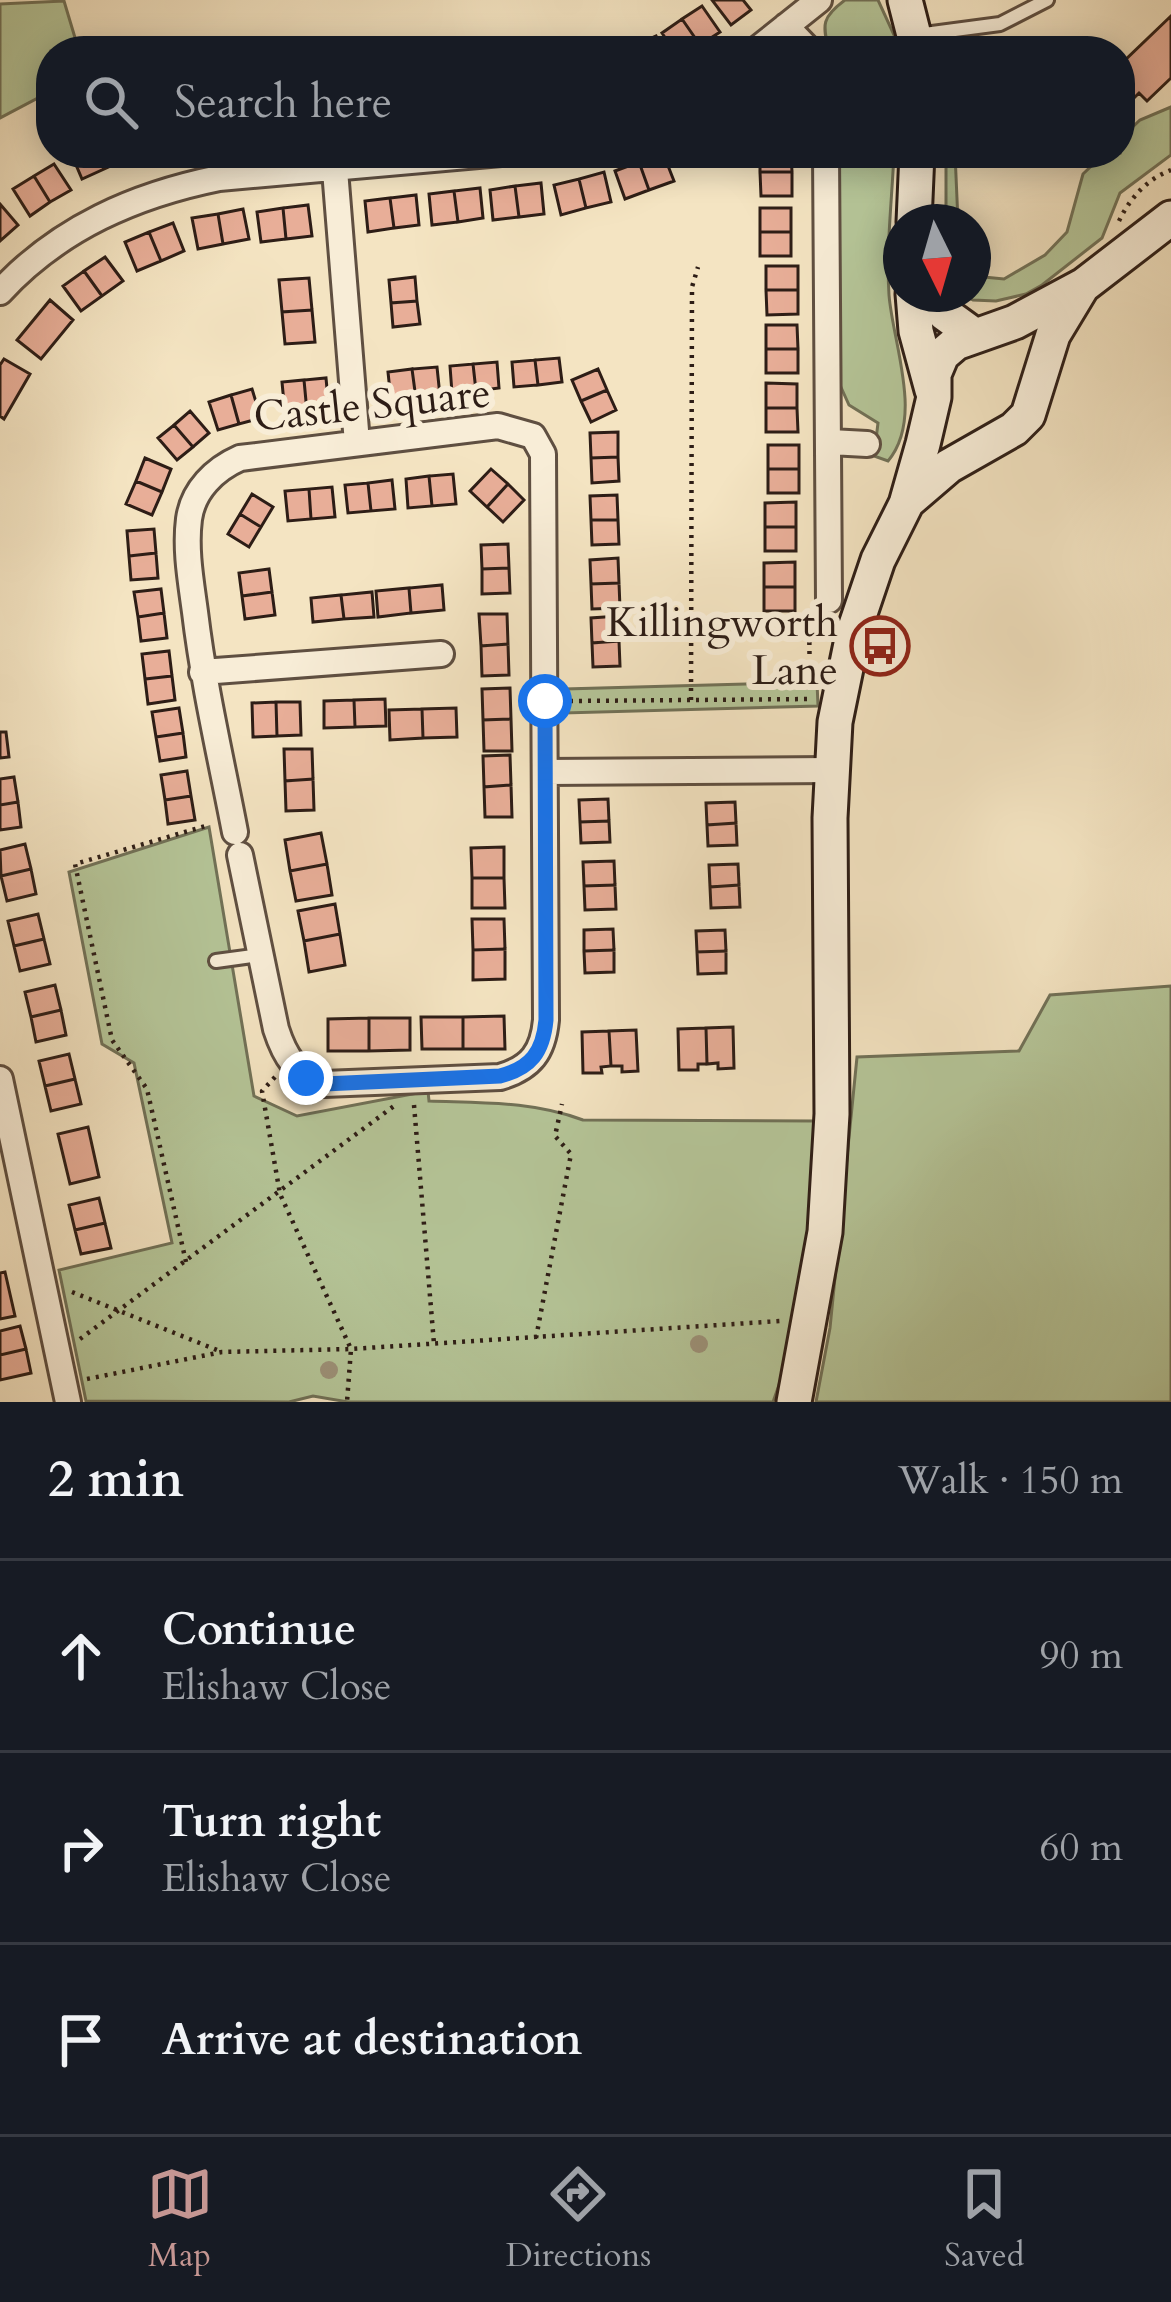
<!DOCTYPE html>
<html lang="en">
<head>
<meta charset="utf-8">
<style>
  :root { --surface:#171b24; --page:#242831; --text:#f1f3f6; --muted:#9ea1a6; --line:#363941; --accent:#c59692 }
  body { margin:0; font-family:Cardo,serif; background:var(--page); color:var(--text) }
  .compass { position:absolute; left:883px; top:204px; width:108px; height:108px; border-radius:50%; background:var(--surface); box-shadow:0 6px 30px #0003; rotate:175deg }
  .stop { position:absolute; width:36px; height:36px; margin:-27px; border:9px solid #1a73e8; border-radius:50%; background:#fff }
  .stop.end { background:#1a73e8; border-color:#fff; box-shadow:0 3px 12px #0008 }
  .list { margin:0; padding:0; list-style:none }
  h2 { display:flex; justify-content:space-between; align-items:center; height:156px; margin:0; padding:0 48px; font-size:51px }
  h2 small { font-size:39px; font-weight:400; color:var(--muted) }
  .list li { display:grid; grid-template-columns:78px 1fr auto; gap:36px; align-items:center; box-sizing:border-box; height:192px; padding:0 48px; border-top:3px solid var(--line) }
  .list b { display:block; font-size:45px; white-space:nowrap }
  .list p { margin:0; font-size:39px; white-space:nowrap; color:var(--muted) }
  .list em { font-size:39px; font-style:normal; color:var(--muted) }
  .icon { flex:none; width:66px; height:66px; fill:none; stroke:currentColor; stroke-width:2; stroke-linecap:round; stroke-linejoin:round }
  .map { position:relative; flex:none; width:1171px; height:1402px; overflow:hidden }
  .search { position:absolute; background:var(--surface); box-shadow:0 6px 30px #0003; left:36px; right:36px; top:36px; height:132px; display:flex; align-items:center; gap:30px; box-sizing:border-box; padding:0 42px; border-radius:48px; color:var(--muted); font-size:45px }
  .sheet { height:732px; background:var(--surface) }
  nav { display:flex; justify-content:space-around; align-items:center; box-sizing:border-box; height:168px; border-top:3px solid var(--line); background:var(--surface); font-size:33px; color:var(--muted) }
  nav a { display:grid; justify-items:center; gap:6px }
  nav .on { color:var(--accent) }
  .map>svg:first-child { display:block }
  .green { fill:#b5c598; stroke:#717157; stroke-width:3 }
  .building { fill:#e8ae98; stroke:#2d1d16; stroke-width:3 }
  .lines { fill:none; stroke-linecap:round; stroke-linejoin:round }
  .lane-casing { stroke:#5f4f41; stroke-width:18 }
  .street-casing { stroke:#5f4f41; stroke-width:30 }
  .secondary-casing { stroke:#2d1d16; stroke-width:39 }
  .path { stroke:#2d1d16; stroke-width:4.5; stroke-dasharray:3 6; stroke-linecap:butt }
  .lane { stroke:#f8edd7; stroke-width:12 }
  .street { stroke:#f8edd7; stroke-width:24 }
  .secondary { stroke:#f8edd7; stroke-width:33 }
  .tree { fill:#9d9279 }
  .route { stroke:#1a73e8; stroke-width:15 }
  .labels { text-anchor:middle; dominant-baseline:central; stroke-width:12; stroke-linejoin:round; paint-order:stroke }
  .street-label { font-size:42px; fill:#2d1d16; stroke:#f8edd7 }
  .poi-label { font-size:42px; fill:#2d1d16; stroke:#f8edd7; text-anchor:end }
</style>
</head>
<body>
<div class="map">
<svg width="1171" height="1402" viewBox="0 0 1171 1402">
  <rect width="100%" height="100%" fill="#f4e4c2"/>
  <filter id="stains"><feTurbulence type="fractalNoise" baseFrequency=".00167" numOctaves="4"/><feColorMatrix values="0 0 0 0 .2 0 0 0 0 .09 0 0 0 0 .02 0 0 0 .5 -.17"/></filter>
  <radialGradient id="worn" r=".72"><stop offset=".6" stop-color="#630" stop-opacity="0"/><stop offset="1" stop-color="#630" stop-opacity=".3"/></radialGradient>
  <path class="green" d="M845,0H878L895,37V51H829C822,24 822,17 845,0Z
    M64,1L79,51H51V91L0,118V4Z
    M1171,107V155L1120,193L1102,238L1042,285L1026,294L996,301L973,300L961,294H973V276L1004,279L1045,255L1067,232L1083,174L1105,153H1120V139L1140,120Z
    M837,153H894C892,200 886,248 889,295C893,345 924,418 888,461L874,456L878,423L849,405L840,385Z
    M946,153H955L958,222H946Z
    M817,682L818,706L564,713L565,689Z
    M209,827L254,1096L297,1116L428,1091L429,1101C482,1103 532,1101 583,1120L815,1121C813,1222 808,1307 773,1402H348L313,1396L289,1402L86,1401L59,1270L172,1243L134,1063L102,1044L69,872Z
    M1171,986V1402H816L830,1328L857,1057L1019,1051L1050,995Z"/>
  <path class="building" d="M712,0H743L751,10L731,25Z
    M702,6L720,32L700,45L682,19Z
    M1171,16V78L1147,101L1139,93L1134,98L1120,84V65Z
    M682,19L700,45L691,51H674L662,33Z
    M656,36L663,51H636L634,46Z
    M71,153H97L104,169L82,179Z
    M97,153H123L126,159L104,169Z
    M663,153L674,181L649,190L639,162Z
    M760,153H791L792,172H760Z
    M639,162L649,190L625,199L615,171Z
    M54,164L71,190L50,202L34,176Z
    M604,172L611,202L586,208L579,179Z
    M760,172H792V196H761Z
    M34,176L50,202L30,216L13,189Z
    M579,179L586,208L561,215L554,185Z
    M541,183L544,214L519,217L515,186Z
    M515,186L519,217L493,220L490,190Z
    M480,188L483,218L458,222L454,191Z
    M454,191L458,222L432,225L429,194Z
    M416,195L419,225L394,228L390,198Z
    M390,198L394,228L368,232L365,201Z
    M0,204L18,225L0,241Z
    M308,205L312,236L286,239L283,208Z
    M283,208L286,239L261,242L257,212Z
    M760,208H791V232H760Z
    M243,209L249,239L223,244L218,214Z
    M218,214L223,244L198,249L192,218Z
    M173,223L184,251L161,261L149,232Z
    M149,232L161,261L137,271L125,242Z
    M760,232H791V256H760Z
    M105,257L123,281L102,296L84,271Z
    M766,266H798V290H766Z
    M84,271L102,296L81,311L63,286Z
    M415,277L417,301L391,303L389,280Z
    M309,278L312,310L282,312L279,280Z
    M766,290H798V314L767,315Z
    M50,300L73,320L41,359L17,340Z
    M417,301L420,324L393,327L391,303Z
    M312,310L315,342L285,344L282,312Z
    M766,325H797L798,349H766Z
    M766,349H798V373H766Z
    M559,358L562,382L538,385L535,360Z
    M4,359L30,374L4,419L0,416V365Z
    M535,360L538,385L514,387L512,362Z
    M497,362L499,388L476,391L473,364Z
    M473,364L476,391L452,393L450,366Z
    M437,367L440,396L416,399L412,369Z
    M412,369L416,399L391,401L388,372Z
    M598,369L607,390L581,401L572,380Z
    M326,378L329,410L307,412L304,380Z
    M304,380L307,412L285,414L282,382Z
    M766,383L797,384V408H766Z
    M252,389L261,418L239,424L231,395Z
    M607,390L616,410L591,422L581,401Z
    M231,395L239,424L218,430L209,402Z
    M766,408H797L798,432H766Z
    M190,411L209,433L193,447L174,425Z
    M174,425L193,447L177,460L158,438Z
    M618,432V457L591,458L590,433Z
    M768,445H799V469H768Z
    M618,457L619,481L592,483L591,458Z
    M145,458L171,469L162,492L136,481Z
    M491,469L508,484L487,507L470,491Z
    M768,469H799V493H768Z
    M453,474L456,504L432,506L429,476Z
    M429,476L432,506L408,508L406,479Z
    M392,480L395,509L371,511L368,483Z
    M136,481L162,492L152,515L126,504Z
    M368,483L371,511L348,513L345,485Z
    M508,484L524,500L503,522L487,507Z
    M332,487L335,517L311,519L309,489Z
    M309,489L311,519L288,521L285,491Z
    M252,494L273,507L261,527L240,514Z
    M617,495L618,520H591L590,496Z
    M796,502V527H765V503Z
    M240,514L261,527L249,547L228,534Z
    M591,520H618L619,544L592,545Z
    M765,527H796V551H765Z
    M154,529L156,553L129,556L127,531Z
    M508,544L509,568L482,569L481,545Z
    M156,553L158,578L131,580L129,556Z
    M618,558L619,583L591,584L590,560Z
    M795,562V587H764V563Z
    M509,568L510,593L482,594V569Z
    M269,569L272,592L242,596L239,573Z
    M619,583L620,608L592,609L591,584Z
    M442,585L444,610L411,613L409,588Z
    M764,587H795V611H764Z
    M409,588L411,613L378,617L376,591Z
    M161,589L164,613L138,617L134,592Z
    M272,592L275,615L245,619L242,596Z
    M372,592L374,617L344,619L341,595Z
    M341,595L344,619L313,622L311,598Z
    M164,613L167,638L141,641L138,617Z
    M479,614H507L508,644L481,646Z
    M618,616L619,641L592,643L591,618Z
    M619,641L620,666L593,667L592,643Z
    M508,644L509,675L482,676L481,646Z
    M169,651L172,676L145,679L142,654Z
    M172,676L175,700L148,704L145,679Z
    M510,688L511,719L483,720L482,689Z
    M385,699L386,726L355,727L354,700Z
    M354,700L355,727L324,728V701Z
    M276,702H300L301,735L277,736Z
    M276,702L277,736L253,737L252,703Z
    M179,708L183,733L156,737L152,712Z
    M456,708L457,737L423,738L422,709Z
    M422,709L423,738L390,740L389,710Z
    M511,719L512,751H484L483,720Z
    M0,732H6L9,757L0,758Z
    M183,733L186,757L160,761L156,737Z
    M284,749H312L313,779L285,781Z
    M510,755L511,785L484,787L483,756Z
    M187,771L191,796L165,800L161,775Z
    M14,777L18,802L0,805V779Z
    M313,779L314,810L286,811L285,781Z
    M511,785L512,817H485L484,787Z
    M191,796L195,820L168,824L165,800Z
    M608,799L609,821L580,822L579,800Z
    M18,802L21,827L0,830V805Z
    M735,802L736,823L707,825L706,803Z
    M609,821L610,842L581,843L580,822Z
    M736,823L737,845L708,846L707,825Z
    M321,833L327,864L290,871L285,840Z
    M25,844L31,869L1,876L0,850Z
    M504,847V878H472L471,848Z
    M614,861L615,885L584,886L583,862Z
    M327,864L332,895L296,901L290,871Z
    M738,864L739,885L710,887L709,865Z
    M31,869L36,894L7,901L1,876Z
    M472,878H504L505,908H472Z
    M615,885L616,909L585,910L584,886Z
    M739,885L740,907L711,908L710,887Z
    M335,904L340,934L304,941L298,911Z
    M38,914L44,939L14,946L8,921Z
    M472,919H504L505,949L473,950Z
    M613,929L614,950L584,951V930Z
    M725,930L726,951L697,952L696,931Z
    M340,934L345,965L309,972L304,941Z
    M44,939L50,964L20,971L14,946Z
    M505,949V979L473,980V950Z
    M614,950V972L585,973L584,951Z
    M726,951V973L698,974L697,952Z
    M55,985L61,1010L31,1017L25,992Z
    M61,1010L66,1035L36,1042L31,1017Z
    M504,1016L505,1049H463V1017Z
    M421,1017H463V1049H422Z
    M369,1018V1051H328V1019Z
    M369,1018H410V1050L369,1051Z
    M733,1027L734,1068L718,1069V1063L707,1064L706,1028Z
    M706,1028L707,1064H698V1070H679L678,1029Z
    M636,1030L638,1071L622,1072V1066H611L609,1031Z
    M609,1031L611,1066L601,1067L602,1073H583L582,1032Z
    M69,1054L75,1079L45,1086L39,1061Z
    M75,1079L81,1104L51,1111L45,1086Z
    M88,1127L99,1177L70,1184L58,1134Z
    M99,1198L105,1223L75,1230L69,1205Z
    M105,1223L111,1248L81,1254L75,1230Z
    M5,1272L15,1316L0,1319V1273Z
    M20,1326L26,1349L0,1355V1331Z
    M26,1349L31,1373L0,1380V1355Z"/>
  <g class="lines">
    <g class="lane-casing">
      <path id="lane" d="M917,35L1000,24L1047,0
        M216,961L260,955"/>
    </g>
    <g class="street-casing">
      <path id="street" d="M786,26L810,51
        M755,51L819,0
        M826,153L829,600
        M335,170L357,443
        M0,292C59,228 135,195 219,178L501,153
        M830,442L867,444
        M202,672L441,654
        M546,772L831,770
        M235,832C221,759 204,687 195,612C191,582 185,550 189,519C193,490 215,469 240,458L498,426L533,436L543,454L546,1020C543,1052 531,1068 500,1077L324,1084C296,1074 285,1057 276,1029L240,855
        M0,1079L68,1402"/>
    </g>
    <g class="secondary-casing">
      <path id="secondary" d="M905,0L918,51
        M914,222L917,153
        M913,294L916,331L932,390
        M927,294L945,314L974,335
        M907,502L949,466L1014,429L1028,415L1053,335L1082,287
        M794,1402L825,1232L832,1114L830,818L835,722L853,634L878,560L906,504L923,444L934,397V374L942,355L956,343L1015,322L1084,285L1171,218"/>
    </g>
    <path class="path" d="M1119,221C1130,198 1147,179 1171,170
      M809,615L810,693
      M691,700L692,287L698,267
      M570,701L811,699
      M275,1077L262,1091L280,1194L351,1349L347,1402
      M414,1105L434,1344
      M186,1262L147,1089L112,1040L75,864L209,825
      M72,1292L222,1352
      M536,1338L571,1154L555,1136L562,1104
      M80,1339L394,1106
      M87,1379L222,1352L351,1349L780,1321"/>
    <use href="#lane" class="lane"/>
    <use href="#street" class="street"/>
    <use href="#secondary" class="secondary"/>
  </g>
  <g class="tree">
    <circle cx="699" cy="1344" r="9"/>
    <circle cx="329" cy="1370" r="9"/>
  </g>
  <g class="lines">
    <path class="route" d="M306,1078L324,1084L500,1076C531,1068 543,1052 546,1020L545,701"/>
  </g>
  <defs>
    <g id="bus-ring" transform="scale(3)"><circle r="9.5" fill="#f8edd7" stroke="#8f2418" stroke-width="1.5"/><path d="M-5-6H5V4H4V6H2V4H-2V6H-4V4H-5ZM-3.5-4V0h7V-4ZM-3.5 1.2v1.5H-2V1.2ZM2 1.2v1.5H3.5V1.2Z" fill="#8f2418"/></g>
  </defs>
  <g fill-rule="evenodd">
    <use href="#bus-ring" x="880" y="646"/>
  </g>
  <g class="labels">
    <g class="street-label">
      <text transform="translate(372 405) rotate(-6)">Castle Square</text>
    </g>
    <g class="poi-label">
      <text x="838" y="622">Killingworth<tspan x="838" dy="48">Lane</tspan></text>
    </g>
  </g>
  <rect width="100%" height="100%" filter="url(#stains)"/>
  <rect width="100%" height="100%" fill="url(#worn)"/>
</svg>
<svg class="compass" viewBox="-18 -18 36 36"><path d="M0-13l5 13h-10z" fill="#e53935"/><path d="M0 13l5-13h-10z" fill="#9ea1a6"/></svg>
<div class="stop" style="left:545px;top:701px"></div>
<div class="stop end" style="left:306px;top:1078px"></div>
<div class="search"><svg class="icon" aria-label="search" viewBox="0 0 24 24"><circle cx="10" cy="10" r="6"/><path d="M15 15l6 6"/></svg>Search here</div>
</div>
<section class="sheet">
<h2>2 min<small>Walk · 150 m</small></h2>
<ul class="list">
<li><svg class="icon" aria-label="ahead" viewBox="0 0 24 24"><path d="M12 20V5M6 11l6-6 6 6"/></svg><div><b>Continue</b><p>Elishaw Close</p></div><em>90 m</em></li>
<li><svg class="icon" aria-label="right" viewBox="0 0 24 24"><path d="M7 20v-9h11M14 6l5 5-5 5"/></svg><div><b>Turn right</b><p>Elishaw Close</p></div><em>60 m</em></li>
<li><svg class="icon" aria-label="arrive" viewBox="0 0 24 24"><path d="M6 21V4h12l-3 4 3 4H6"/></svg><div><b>Arrive at destination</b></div></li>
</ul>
</section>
<nav>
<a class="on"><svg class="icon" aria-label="map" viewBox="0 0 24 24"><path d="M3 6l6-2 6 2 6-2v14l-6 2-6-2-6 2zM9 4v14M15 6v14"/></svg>Map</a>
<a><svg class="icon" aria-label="directions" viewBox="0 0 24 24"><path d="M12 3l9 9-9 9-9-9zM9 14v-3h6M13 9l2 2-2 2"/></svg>Directions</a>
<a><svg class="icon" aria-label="saved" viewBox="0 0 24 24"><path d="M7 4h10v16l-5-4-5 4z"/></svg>Saved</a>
</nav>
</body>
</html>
